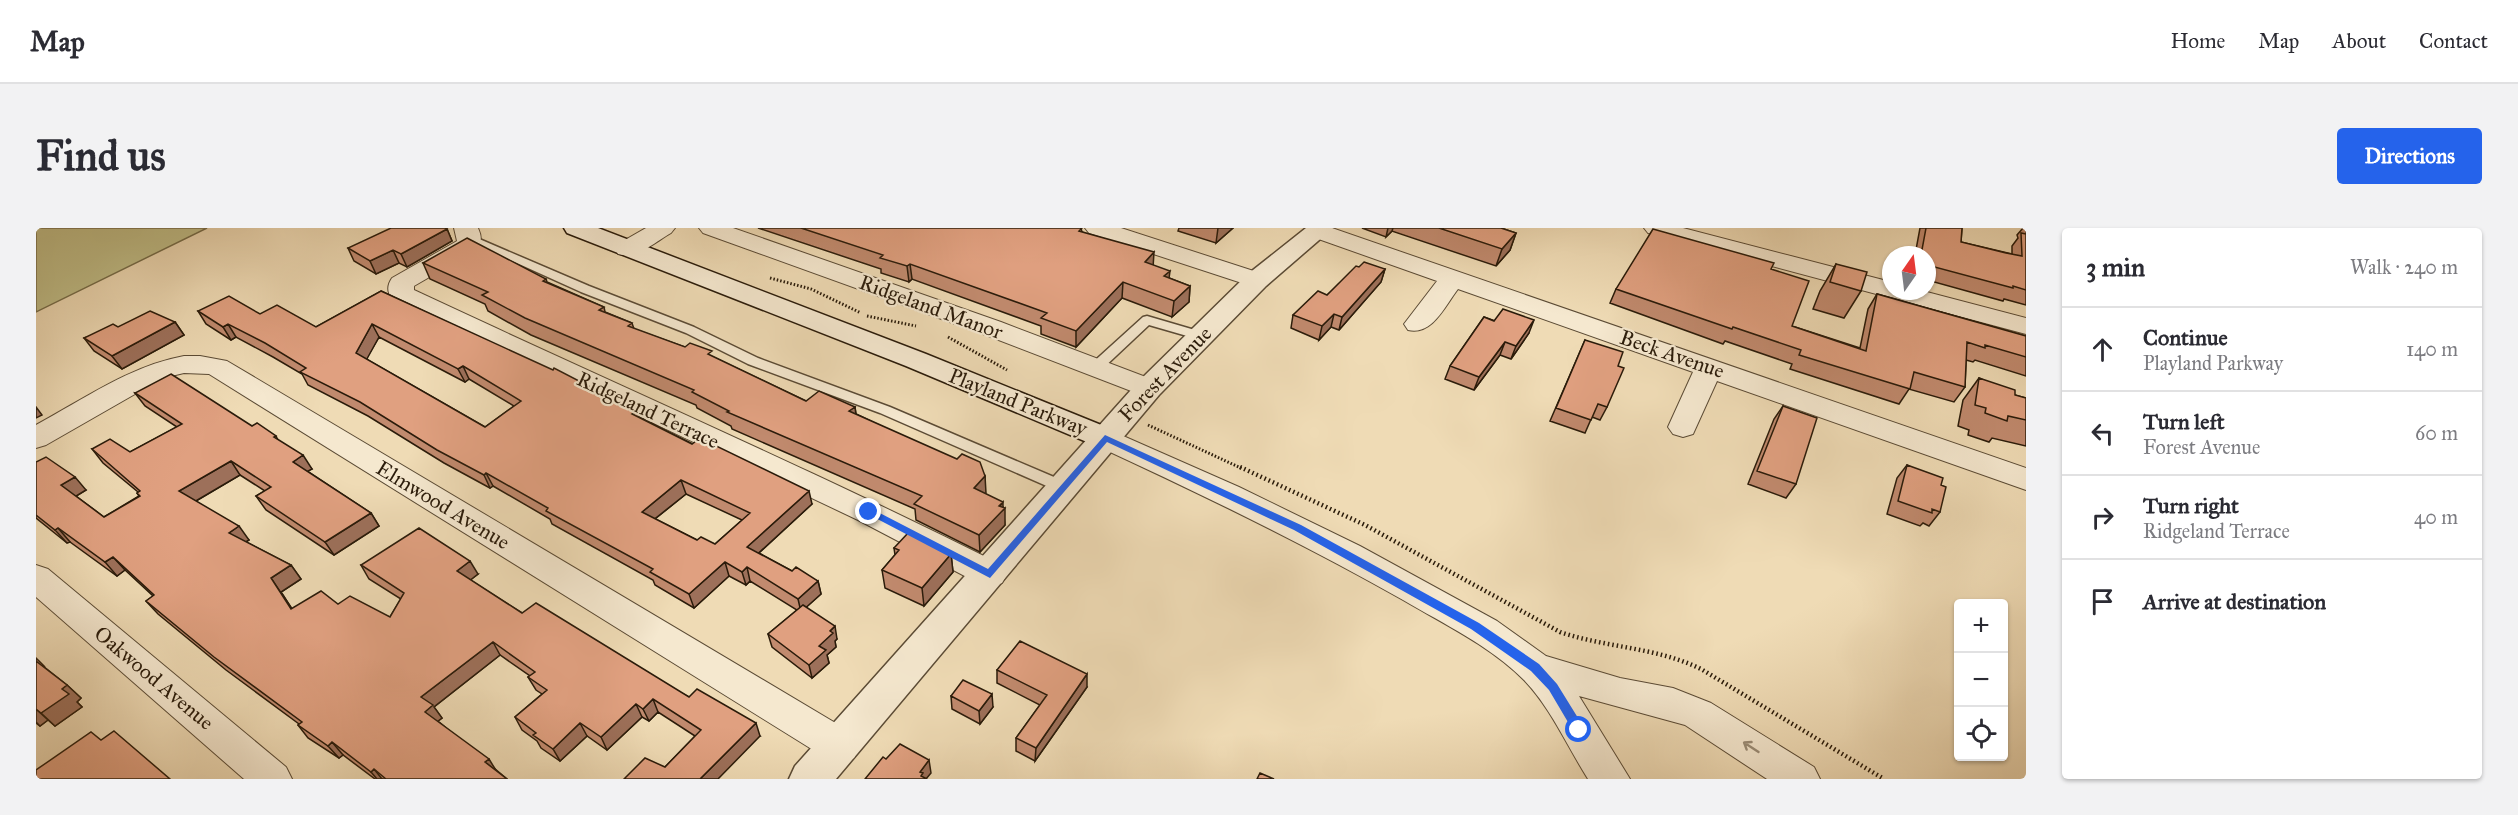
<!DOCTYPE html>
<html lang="en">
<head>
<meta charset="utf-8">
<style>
  :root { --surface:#fff; --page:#f2f2f3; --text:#2b2b33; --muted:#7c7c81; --line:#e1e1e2; --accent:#2563eb }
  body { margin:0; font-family:"IM FELL Great Primer",serif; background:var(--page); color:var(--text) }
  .controls { position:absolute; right:18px; bottom:18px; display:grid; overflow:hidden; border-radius:6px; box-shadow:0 2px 4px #0004 }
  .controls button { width:54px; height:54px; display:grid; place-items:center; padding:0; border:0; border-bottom:2px solid var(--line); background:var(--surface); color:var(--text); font:30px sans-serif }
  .compass { position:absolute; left:1846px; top:18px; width:54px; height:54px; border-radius:50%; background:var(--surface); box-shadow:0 2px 4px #0004; rotate:14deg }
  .stop { position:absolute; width:18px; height:18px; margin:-14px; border:4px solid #2563eb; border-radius:50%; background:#fff }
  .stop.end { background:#2563eb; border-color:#fff; box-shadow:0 2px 6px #0008 }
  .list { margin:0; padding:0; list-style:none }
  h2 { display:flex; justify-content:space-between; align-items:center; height:78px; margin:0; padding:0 24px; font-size:26px }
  h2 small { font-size:20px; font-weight:400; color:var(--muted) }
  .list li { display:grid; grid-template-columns:39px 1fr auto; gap:18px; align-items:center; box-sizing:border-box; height:84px; padding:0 24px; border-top:2px solid var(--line) }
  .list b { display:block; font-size:22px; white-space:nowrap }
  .list p { margin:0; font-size:20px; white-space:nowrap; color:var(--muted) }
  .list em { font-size:20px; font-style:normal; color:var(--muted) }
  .icon { flex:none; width:33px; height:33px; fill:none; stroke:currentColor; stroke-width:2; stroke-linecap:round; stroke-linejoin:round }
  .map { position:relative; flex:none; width:1990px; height:551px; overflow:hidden; border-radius:6px }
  header { display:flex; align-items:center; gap:36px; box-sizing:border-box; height:84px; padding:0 30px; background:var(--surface); border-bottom:2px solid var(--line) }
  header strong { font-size:28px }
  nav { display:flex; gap:33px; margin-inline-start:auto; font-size:21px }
  .intro { display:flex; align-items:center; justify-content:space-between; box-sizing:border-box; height:144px; padding:0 36px }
  h1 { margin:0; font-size:42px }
  .button { padding:15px 27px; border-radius:6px; background:var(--accent); color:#fff; font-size:21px; font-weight:700 }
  main { display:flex; gap:36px; padding:0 36px }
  aside { flex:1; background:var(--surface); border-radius:6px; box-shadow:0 2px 4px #0004 }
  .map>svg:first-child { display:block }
  .green { fill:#c0be88; stroke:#756c49; stroke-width:1.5 }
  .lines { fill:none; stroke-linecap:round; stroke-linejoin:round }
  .service-casing { stroke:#5b4b35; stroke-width:3 }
  .minor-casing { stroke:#5b4b35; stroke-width:2 }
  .tertiary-casing { stroke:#5b4b35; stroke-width:3 }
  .secondary-casing { stroke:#2a1b0a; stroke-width:3 }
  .path-far1 { stroke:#2a1b0a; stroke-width:3; stroke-dasharray:1.5 2; stroke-linecap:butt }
  .path { stroke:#2a1b0a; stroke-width:4.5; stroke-dasharray:1.5 3; stroke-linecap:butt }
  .service { fill:#f5e8cf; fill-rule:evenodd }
  .minor { fill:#f5e8cf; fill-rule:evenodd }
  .tertiary { fill:#f5e8cf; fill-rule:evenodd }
  .secondary { fill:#f5e8cf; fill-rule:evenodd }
  .wall { fill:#c18a6e; stroke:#2a1b0a; stroke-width:1.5; fill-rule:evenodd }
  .shaded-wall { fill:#9d705a; stroke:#2a1b0a; stroke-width:1.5 }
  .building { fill:#e0a080; stroke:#2a1b0a; stroke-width:1.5; fill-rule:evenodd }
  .oneway { stroke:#9a8c76 }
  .route { fill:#2563eb }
  .labels { text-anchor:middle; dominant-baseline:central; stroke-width:4.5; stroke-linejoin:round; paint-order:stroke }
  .street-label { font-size:21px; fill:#2a1b0a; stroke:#f5e8cf }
</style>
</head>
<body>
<header>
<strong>Map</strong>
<nav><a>Home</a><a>Map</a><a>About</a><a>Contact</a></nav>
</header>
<div class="intro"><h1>Find us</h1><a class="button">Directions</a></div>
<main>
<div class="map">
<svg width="1990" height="551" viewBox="0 0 1990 551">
  <rect width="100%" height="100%" fill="#efdbb5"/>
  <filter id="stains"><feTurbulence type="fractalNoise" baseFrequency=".00333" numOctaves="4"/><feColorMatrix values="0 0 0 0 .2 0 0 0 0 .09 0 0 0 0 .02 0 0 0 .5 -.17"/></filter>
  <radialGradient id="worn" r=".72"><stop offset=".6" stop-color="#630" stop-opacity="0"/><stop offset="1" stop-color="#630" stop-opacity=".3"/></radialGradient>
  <path class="green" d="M0,0H171L0,84Z"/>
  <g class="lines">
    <g class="service-casing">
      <path id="service" d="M434,7L553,58L658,99L722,130L854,179L1032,255L1034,259L1032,263H1022L844,185L712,136L650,105L545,64L430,12V8Z
        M1111,88L1169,105L1171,108L1165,112L1113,97L1064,143H1054L1052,140L1054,137L1107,89Z"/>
    </g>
    <g class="minor-casing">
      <path id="minor" d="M418,0H442C446,9 446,14 440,22L378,58V62C574,154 773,240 966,337L971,346L966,355L954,359L942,355L822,292L356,71C351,64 351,57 356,50L421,13Z
        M610,0H639L635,5C619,14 601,31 582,26L579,21L582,16Z
        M663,0H697L965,94L1123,154L1127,160L1123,166L1113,169L1103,166L947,106L667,5Z
        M1049,0H1085L1230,47L1234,52L1230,57L1221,60L1212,57L1053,5Z
        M1272,0H1296L1990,240V262L1681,153L1657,206L1647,209L1637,206L1632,199L1657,144L1422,61C1409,78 1396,108 1372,102L1368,96L1401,53L1274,8L1270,3Z
        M1608,0H1647L1855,54V63H1887L1990,90V106L1612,5Z
        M148,128H164L191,133L818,506L823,518L818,530L804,535L790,530L173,146L148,145L127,150L10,217L0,220V197C48,171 94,138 148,128Z
        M1069,200L1203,259L1324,318L1461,393L1510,428L1584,450L1637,460L1675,475L1778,539L1784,551H1731L1649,497L1543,468L1594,551H1552C1531,518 1515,480 1488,452C1454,418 1408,396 1367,372C1267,315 1163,265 1059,217L1054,210L1059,203Z
        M0,337L12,341L250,539L256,551H208L0,369Z"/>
    </g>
    <g class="tertiary-casing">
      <path id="tertiary" d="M1270,0H1297L1230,58L1123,167L800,551H753L759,538L1103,153L1212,46Z"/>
    </g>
    <g class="secondary-casing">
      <path id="secondary" d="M528,0H562L890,126L1080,203L1085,210L1080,217L1069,220L1058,217L870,138L531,5Z"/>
    </g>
    <path class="path-far1" d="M734,50L775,61L825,85
      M831,88L880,98
      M912,109L971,142
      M1112,197L1207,241"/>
    <path class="path" d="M1204,239L1329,297L1524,404C1571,420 1620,419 1665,441L1848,551"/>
    <use href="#service" class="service"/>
    <use href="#minor" class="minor"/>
    <use href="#tertiary" class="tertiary"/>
    <use href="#secondary" class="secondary"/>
  </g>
  <path class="wall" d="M722,0H1045L1046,4L1117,37L1133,50L1154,58L1153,74L1136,89L1086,70L1040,119L1005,106V98L876,51L873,54L845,45V41Z
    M1143,0H1197L1180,15L1142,3Z
    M1326,0H1465L1480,5L1474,22L1460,38L1356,3L1350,9Z
    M1884,0H1926L1925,14L1976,26V18L1982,10L1981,7L1987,0H1990V77L1968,71L1967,73L1891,52V27H1879Z
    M411,1L416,13L371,39L363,35L340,46L318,33L312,20Z
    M387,35L510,51L511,54L568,79L569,84L596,95L598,101L677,129L770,173L819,179L820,186L949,248V266L967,279L969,297L944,324L880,292L879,281L696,201L695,198L661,180L660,177L495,107L452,83L449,76L394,51Z
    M1800,36L1825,63L1808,90L1777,81L1784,63Z
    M1323,39L1349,41L1345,54L1303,102L1295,99L1283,112L1255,100L1257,87L1291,67Z
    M1735,41L1756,98L1824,120L1832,81L1841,66L1990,108V148L1939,132L1937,134L1930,132L1929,159L1918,174L1873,161L1863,176L1754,141L1756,136L1689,113L1687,116L1574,75L1580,61Z
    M345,63L601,183L603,189L776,276L723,325L756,343L782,353L785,366L770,379L801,411L799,413L800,419L791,427L793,435L776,450L736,419L732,406L761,382L714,353L710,357L693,348L658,380L619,357L617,352L516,296L514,291L457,258L454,260L408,235L332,188L272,157L266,146L237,129L200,109L195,112L170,96L162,83L224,86L280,99ZM343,109L429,154L433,151L478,178L449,199L330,131ZM650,266L706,292L679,316L661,312L619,291Z
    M1448,89L1493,105L1475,131L1464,127L1438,162L1409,151L1414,138Z
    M139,94L148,107L86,141L58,123L48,110L82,99Z
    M1549,112L1582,138L1571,179L1564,192L1556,189L1549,205L1514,193Z
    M1943,150L1979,167L1990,170V218L1956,210L1953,214L1932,207L1933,202L1922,198L1927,172Z
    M99,165L216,198L240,208L242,212L276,241L271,243L335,285L343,298L298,327L230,282L220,268L229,263L204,247L160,273L213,312L210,314L255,337L265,351L245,364L256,381L302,376L354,389L365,371L333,351L325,337L442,346L434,352L486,385L653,469L724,508L629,539L659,508L622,484L613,493L606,489L571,522L551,508L524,533L505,520L501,513L486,502L479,489L506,466L500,462L492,449L494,448L464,427L398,479L406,490L402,493L471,551H339L307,527L303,530L272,510L262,497L263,496L190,442L122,386L110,373L117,368L89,342L81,348L34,314L31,315L0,290V234L50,262L40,268L68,289L103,268L101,265L102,264L67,235L56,221L94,224L141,199L109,178Z
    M1747,178L1760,256L1750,270L1712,256L1738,191Z
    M1871,237L1905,257L1904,284L1893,298L1887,295L1884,298L1851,286L1861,250Z
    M858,320L915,326L917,344L888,378L849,360L846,342L859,327Z
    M0,430L8,438H7L31,457L45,470L41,474L46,479L19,498L12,492L4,498L0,495Z
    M961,442L1051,459L999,533L980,523V510L1004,477L961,455Z
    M915,468L957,479L944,496L916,481Z"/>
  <path class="shaded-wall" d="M1182,0H1197L1180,15Z
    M1352,0H1357L1356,3L1350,9Z
    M411,1L416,13L371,39L365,26Z
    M1480,5L1474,22L1460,38L1466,21Z
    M357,22L363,35L340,46L334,33Z
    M1118,24L1117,40L1109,34Z
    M874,36L876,51L873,54L871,38Z
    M1349,41L1345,54L1303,102L1306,89Z
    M1134,43L1132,58L1128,48Z
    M1087,54L1086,70L1040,119V103Z
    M1154,58L1153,74L1136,89L1138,73Z
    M1298,86L1295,99L1283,112L1286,98Z
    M1498,92L1493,105L1475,131L1480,118Z
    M139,94L148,107L86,141L76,128Z
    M192,96L200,109L195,112L187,99Z
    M336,96L343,109L327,138L320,125Z
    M1469,114L1464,127L1438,162L1443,149Z
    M427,138L433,151L429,154L422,141Z
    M0,179L6,187L0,190Z
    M819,179L821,195L813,183Z
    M601,183L606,196L596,186Z
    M267,227L276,241L265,247L257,234Z
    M195,233L204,247L153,277L143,263Z
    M450,245L457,258L454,260L448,247Z
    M949,248L950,265L938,277V260Z
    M39,249L50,262L37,270L25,257Z
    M645,252L650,266L611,297L606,284Z
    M773,263L776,276L715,332L711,319Z
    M967,274V282L969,280V297L944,324L943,307Z
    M335,285L343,298L298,327L289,314Z
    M203,298L213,312L203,318L193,305Z
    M22,300L34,314L31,315L19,302Z
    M915,326L917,344L888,378L886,360Z
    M77,329L89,342L81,348L69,334Z
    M434,333L442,346L428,357L421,343Z
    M689,334L693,348L658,380L653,366Z
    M255,337L265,351L245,364L265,395L235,350Z
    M711,339L714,353L710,357L706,344Z
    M782,353L785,366L765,384L762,371Z
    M799,398L801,411L799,413L800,419L791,427L793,435L776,450L773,437L783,418L794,403Z
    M457,414L464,427L398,479L406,490L397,497L389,484L385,469Z
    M1051,446V459L999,533L1000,520Z
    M31,457L45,470L41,474L46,479L19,498L5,485L26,461Z
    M956,466L957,479L944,496L943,483Z
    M617,471L622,484L613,493L607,481Z
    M600,476L606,489L571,522L565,509Z
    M0,481L12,492L4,498L0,494Z
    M544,495L551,508L524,533L517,521Z
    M720,495L724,508L682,551H664Z
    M296,514L307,527L303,530L292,518Z
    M453,531L461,544L449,534Z
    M893,532L895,545L890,551H885L884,544Z
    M338,541L346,551H341L335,544Z"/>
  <path class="building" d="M355,0H409L411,1L365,26L357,22L334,33L312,20Z
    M765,0H1046L1043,3L1118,24L1109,34L1134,43L1128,48L1154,58L1138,73L1087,54L1040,103L1005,90L1011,85L874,36L871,38L844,30L847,27Z
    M1403,0H1465L1480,5L1466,21Z
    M1890,0H1926L1925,14L1970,25L1986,28L1985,5L1990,6V62L1977,58V60L1891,37V27H1885Z
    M1617,1L1738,35L1735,41L1773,53L1756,98L1830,123L1841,66L1990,108V129L1949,117V120L1931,114L1929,159L1878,144L1874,161L1763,127L1765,122L1697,99L1696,101L1580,61Z
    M431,10L510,51L507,53L568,79L563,82L596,95L592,98L649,119L654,115L676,123L672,126L770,173L783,163L819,179L813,183L921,231L926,226L944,234L949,248L938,260L967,274L963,278L969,280L943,307L878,276L886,268L691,184L693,183L656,164L658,162L489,90L446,67L452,64L387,35Z
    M1328,34L1349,41L1306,89L1298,86L1286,98L1257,87L1282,63L1291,67L1320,38L1323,39Z
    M1800,36L1831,44L1825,63L1794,54Z
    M345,63L517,142L518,140L601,183L596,186L656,216L664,210L773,263L711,319L756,343L760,339L782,353L762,371L711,339L706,344L689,334L653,366L614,344L617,341L510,283L512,280L450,245L448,247L401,222L324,174L264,144L270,140L229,115L192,96L187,99L162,83L193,68L224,86L241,77L280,99ZM336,96L422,141L427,138L485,173L449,199L320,125ZM645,252L714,285L679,316L665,309L661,312L606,284Z
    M1467,81L1498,92L1480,118L1469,114L1443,149L1414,138L1448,89L1458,93Z
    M114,83L139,94L76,128L48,110L77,96L82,99Z
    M1549,112L1587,124L1582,138L1588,140L1571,179L1562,176L1555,192L1520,180Z
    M135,146L216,198L221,195L240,208L238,209L267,227L257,234L335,285L289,314L220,268L235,259L195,233L143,263L203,298L193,305L255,337L235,350L255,381L285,363L302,376L314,368L354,389L368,365L325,337L383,300L434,333L421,343L486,385L500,375L653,469L661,461L720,495L664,551H588L609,530L629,539L665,502L617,471L607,481L600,476L565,509L544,495L517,521L497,507L500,505L479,489L511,462L492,449L499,444L457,414L385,469L397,477L389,484L453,531L449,534L471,551H350L338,541L335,544L296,514L292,518L262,497L266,494L178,429L110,373L118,367L77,329L69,334L22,300L19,302L0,287V234L10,229L39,249L25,257L68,289L104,268L101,265L104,263L56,221L74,211L94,224L146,196L99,165Z
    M1943,150L1979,162V167L1990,170V192L1972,188L1971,193L1949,185L1950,180L1939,177Z
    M1747,178L1781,190L1760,256L1721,243Z
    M1871,237L1907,250L1905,257L1910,259L1904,284L1896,281V285L1862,273Z
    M873,304L915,326L886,360L846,342L863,322L858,320Z
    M767,377L799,398L794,403L797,405L783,418L790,422L773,437L732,406Z
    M984,413L1051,446L1000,520L980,510L1011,467L961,442Z
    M0,433L31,457L26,461L33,466L5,485L0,481Z
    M927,452L956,466L943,483L915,468Z
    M78,503L134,551H0V542L55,504L65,512Z
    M864,516L893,532L884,544L887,545L885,548L891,551H829L847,529L850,531Z
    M1224,545L1238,551H1221Z"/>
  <defs><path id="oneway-shaft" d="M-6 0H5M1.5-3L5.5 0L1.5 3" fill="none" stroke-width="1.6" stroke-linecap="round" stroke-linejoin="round" transform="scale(1.5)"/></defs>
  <use class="oneway" href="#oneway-shaft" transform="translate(1715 519) rotate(-147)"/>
  <path class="route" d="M1069,207L1265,297L1443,395L1503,436L1521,456L1547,498V506H1539L1513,462L1495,443L1435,401L1258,302L1071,214L954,350L828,284L836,281L952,341Z"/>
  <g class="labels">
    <g class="street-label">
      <text transform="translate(895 79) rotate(20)">Ridgeland Manor</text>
      <text transform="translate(1636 126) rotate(19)">Beck Avenue</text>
      <text transform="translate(1129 146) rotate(-46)">Forest Avenue</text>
      <text transform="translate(982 174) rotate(22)">Playland Parkway</text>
      <text transform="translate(612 182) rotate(25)">Ridgeland Terrace</text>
      <text transform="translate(407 277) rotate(31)">Elmwood Avenue</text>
      <text transform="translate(118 450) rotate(40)">Oakwood Avenue</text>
    </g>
  </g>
  <rect width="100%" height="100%" filter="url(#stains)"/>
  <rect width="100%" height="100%" fill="url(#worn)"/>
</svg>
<div class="controls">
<button>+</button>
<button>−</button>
<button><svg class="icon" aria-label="locate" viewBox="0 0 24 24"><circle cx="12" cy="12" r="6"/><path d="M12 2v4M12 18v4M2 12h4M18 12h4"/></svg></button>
</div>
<svg class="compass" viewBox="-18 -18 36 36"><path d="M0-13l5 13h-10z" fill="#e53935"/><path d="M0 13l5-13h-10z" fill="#7c7c81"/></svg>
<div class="stop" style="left:1543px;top:502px"></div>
<div class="stop end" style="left:833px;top:284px"></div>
</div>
<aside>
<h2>3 min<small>Walk · 240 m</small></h2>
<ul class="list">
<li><svg class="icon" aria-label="ahead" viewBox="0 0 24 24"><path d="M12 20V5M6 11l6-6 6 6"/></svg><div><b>Continue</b><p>Playland Parkway</p></div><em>140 m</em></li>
<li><svg class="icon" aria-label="left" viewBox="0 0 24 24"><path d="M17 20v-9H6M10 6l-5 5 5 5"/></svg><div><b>Turn left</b><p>Forest Avenue</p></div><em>60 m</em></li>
<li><svg class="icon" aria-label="right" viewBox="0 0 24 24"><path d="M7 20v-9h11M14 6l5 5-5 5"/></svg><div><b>Turn right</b><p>Ridgeland Terrace</p></div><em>40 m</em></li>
<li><svg class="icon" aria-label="arrive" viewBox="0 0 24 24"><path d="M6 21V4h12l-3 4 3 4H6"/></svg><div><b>Arrive at destination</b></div></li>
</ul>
</aside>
</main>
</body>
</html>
